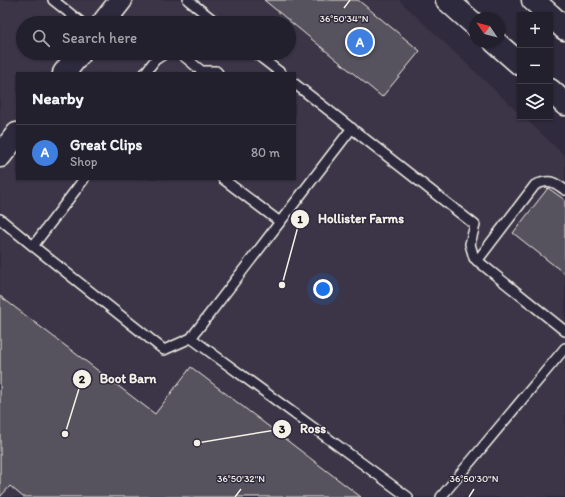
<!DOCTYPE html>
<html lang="en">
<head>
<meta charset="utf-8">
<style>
  :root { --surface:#23202e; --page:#2b2836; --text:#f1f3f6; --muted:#a3a3aa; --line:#403e4a; --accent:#ffd166 }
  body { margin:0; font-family:Itim,sans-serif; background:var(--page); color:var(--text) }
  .controls { position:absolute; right:12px; top:12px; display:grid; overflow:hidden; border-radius:0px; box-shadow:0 1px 3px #0004 }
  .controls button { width:36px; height:36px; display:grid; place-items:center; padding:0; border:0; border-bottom:1px solid var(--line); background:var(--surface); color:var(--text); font:20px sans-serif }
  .compass { position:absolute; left:469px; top:12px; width:36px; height:36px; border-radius:50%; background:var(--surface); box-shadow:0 1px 3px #0004; rotate:305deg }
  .you { position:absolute; left:323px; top:289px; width:14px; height:14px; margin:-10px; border:3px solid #fff; border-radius:50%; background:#1a73e8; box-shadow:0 0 0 6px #1a73e833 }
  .badge { display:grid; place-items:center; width:26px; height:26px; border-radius:50%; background:var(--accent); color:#fff; font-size:13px; font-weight:700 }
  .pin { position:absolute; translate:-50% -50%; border:2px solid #fff; box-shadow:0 1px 4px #0006 }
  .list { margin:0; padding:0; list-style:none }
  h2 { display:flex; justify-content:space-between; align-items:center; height:52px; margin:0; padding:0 16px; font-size:17px }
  h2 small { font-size:13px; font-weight:400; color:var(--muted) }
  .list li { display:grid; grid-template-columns:26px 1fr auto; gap:12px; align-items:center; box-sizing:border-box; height:56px; padding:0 16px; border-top:1px solid var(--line) }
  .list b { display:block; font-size:15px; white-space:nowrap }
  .list p { margin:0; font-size:13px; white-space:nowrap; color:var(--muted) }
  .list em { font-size:13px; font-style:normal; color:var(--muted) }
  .icon { flex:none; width:22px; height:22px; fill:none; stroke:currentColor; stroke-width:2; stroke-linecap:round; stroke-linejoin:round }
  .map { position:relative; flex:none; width:565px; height:497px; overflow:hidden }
  .search { position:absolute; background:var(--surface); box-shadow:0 1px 3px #0004; left:16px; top:16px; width:280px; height:44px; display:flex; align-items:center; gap:10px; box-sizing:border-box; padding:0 14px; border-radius:22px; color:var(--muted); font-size:15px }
  .panel { position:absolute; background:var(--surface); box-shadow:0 1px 3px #0004; left:16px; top:72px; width:280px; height:108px; border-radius:0px }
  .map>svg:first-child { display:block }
  .built { fill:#3b3647; fill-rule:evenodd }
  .building { fill:#56525f; stroke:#f4f1e8 }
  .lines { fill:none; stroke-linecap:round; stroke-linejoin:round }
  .lane-casing { stroke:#f4f1e8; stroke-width:12 }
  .secondary-casing { stroke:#f4f1e8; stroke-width:25 }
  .primary-casing { stroke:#f4f1e8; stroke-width:25 }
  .lane { stroke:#2f2a3d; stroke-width:9 }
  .secondary { stroke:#2f2a3d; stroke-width:22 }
  .primary { stroke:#2f2a3d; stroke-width:22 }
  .ticks { fill:none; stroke:#f4f1e8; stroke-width:1.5 }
  .ticks-label { font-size:10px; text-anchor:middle; fill:#f4f1e8; stroke:#2f2a3d; stroke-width:3; stroke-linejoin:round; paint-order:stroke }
  .leader { fill:none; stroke:#f4f1e8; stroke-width:1.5 }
  .callout-dot { fill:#f4f1e8; stroke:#2f2a3d; stroke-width:1.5 }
  .mark-label { font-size:12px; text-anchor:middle; font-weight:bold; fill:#111 }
  .callout-label { font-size:13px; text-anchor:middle; font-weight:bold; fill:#f4f1e8; stroke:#2f2a3d; stroke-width:3; stroke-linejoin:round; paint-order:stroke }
</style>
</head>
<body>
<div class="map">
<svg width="565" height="497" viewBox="0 0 565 497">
  <rect width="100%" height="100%" fill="#2f2a3d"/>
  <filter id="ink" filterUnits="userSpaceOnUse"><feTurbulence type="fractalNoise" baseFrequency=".025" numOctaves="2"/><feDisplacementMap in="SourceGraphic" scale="8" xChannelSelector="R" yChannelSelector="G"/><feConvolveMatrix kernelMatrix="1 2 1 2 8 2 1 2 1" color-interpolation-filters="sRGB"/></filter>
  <g filter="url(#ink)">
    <path class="built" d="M0,0H399L520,114V117H524L565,156V497H0ZM23,23H289V53H23ZM17,73H295V179H17Z"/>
    <path class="building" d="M264,0H358L420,51L382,97Z
      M548,188L565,200V274L513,233Z
      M0,296L155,414L191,367L361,497H23L10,486L0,497Z"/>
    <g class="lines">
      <g class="lane-casing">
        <path id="lane" d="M53,0L82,23
          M188,0L217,23
          M180,53L204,73
          M255,53L281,73
          M203,71H216L218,73
          M145,73L155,60L166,53
          M295,84L475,225L470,244L474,258L565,331
          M223,179L280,222L352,128
          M0,219L33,246L84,179
          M33,246L164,350L191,338L408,497
          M477,261L535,185C549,179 553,181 565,190
          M191,338L280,222
          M441,497L565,348"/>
      </g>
      <g class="secondary-casing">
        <path id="secondary" d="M103,23L121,0
          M64,73L80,53
          M0,156L17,134"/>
      </g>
      <g class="primary-casing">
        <path id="primary" d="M447,0L475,25
          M533,0L550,15
          M550,15L565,29
          M495,42L520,64
          M550,90L565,104"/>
      </g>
      <use href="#lane" class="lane"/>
      <use href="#secondary" class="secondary"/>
      <use href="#primary" class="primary"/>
    </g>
  </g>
  <path class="ticks" d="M344,8L350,0M235,497L241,489M469,497L474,489"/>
  <g class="ticks-label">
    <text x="344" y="22">36°50'34"N</text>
    <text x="241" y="482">36°50'32"N</text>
    <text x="474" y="482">36°50'30"N</text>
  </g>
  <path class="leader" d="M282 285L300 219M65 434L82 379M197 443L282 429"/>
  <g class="callout-dot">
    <circle cx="282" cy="285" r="4"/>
    <circle cx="65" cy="434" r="4"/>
    <circle cx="197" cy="443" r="4"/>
    <circle cx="300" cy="219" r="10"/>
    <circle cx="82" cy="379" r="10"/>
    <circle cx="282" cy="429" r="10"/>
  </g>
  <g class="mark-label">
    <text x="300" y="223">1</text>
    <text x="82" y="383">2</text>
    <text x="282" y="433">3</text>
  </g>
  <g class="callout-label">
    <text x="361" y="223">Hollister Farms</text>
    <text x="128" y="383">Boot Barn</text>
    <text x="313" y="433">Ross</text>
  </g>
</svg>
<div class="controls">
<button>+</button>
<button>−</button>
<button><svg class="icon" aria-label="layers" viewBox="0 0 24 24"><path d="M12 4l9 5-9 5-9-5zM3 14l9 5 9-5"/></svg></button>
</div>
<svg class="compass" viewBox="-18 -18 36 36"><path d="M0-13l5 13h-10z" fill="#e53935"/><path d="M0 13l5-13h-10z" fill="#a3a3aa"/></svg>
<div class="you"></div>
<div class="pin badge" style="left:360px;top:42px;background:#3f7fe0">A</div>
<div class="search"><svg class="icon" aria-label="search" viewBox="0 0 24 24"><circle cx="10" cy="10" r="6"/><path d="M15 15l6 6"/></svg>Search here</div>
<section class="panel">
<h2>Nearby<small></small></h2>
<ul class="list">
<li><span class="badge" style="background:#3f7fe0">A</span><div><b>Great Clips</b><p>Shop</p></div><em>80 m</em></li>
</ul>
</section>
</div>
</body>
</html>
